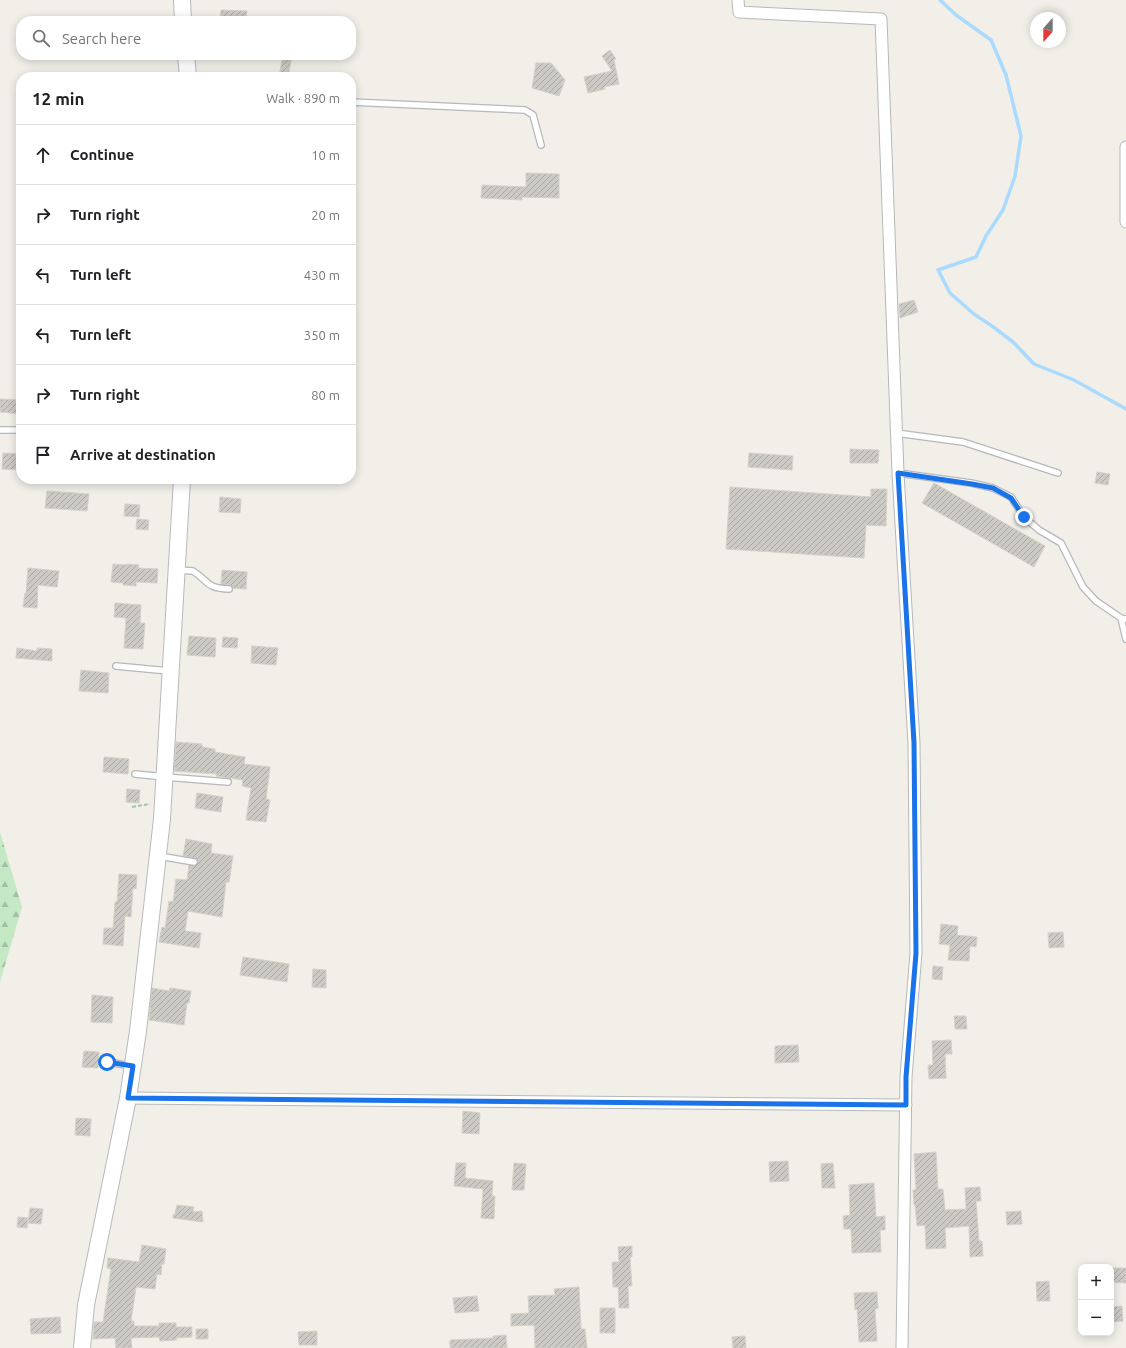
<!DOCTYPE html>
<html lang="en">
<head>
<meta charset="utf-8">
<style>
  :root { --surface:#fff; --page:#f2f2f2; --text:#202124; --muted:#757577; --line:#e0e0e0 }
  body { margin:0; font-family:Ubuntu,sans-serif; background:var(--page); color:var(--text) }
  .controls { position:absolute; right:12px; bottom:12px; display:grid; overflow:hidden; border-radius:8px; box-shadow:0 2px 10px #0003 }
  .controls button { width:36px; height:36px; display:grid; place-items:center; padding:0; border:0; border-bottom:1px solid var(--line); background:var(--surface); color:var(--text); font:20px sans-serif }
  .compass { position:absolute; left:1030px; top:12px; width:36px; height:36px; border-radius:50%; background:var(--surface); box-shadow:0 2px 10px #0003; rotate:201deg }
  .stop { position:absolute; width:12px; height:12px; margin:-9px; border:3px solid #1a73e8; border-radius:50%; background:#fff }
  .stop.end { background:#1a73e8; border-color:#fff; box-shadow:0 1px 4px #0008 }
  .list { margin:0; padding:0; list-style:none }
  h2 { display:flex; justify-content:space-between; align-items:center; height:52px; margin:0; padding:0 16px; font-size:17px }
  h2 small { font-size:13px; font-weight:400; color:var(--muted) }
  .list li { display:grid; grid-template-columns:26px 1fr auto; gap:12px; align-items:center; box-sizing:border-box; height:60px; padding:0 16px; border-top:1px solid var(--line) }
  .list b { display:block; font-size:15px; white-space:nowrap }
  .list em { font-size:13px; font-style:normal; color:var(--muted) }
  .icon { flex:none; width:22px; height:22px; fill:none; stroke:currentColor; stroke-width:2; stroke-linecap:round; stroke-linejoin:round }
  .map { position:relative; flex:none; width:1126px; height:1348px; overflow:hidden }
  .search { position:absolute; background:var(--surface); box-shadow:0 2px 10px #0003; left:16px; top:16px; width:340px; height:44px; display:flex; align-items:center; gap:10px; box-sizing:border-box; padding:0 14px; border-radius:16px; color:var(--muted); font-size:15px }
  .panel { position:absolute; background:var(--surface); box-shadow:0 2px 10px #0003; left:16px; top:72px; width:340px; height:412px; border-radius:16px }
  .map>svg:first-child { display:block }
  .forest { fill:url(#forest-firs) }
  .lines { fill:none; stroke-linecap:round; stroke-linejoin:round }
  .stream { stroke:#aadaff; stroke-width:3.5 }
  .building { fill:url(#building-hatch); stroke:#d6d1c6 }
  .lane-casing { stroke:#b5b8bc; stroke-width:8 }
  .street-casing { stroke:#b5b8bc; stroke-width:13 }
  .secondary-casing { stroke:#b6babf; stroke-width:18 }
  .path { stroke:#9cc7a9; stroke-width:2; stroke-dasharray:4 2; stroke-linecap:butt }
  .lane { stroke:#fff; stroke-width:5.5 }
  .street { stroke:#fff; stroke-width:11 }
  .secondary { stroke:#fff; stroke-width:16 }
  .route { stroke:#1a73e8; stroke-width:5 }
</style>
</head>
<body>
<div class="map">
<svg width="1126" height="1348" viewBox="0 0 1126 1348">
  <defs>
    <pattern id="forest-firs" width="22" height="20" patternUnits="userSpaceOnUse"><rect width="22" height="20" fill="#c5e8c5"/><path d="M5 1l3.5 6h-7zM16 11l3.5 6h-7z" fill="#a3c0a4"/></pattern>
    <pattern id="building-hatch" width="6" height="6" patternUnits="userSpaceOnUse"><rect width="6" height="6" fill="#cccac5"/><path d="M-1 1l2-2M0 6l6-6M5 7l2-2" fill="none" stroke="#a9a8a4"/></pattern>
  </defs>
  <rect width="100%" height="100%" fill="#f1efe8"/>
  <path class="forest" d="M0,832L22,907L0,982Z"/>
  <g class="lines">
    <path class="stream" d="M940,0L956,15L991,40L1006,75L1021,136L1015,176L1003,210L986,236L976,257L938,270L950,293L974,314L992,326L1013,342L1034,364L1074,380L1126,409"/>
  </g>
  <path class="building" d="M221,10L247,11L246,21H220Z
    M610,50L616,59L614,60L619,84L604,87L605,89L588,93L584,77L612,71L602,56Z
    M283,55H292L288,77H279Z
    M536,63H551L565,80L559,96L532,88Z
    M526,173L559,174V198L522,197V200L481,198L482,185L526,187Z
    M914,300L918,312L900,318L899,304Z
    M0,399L21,400V414L0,412Z
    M850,449L879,450L878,463H850Z
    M3,453L21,454V470L2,469Z
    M749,453L793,456L792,470L748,467Z
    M1097,472L1110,474L1108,485L1095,483Z
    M934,483L1045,546L1034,567L922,503Z
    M730,487L871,497V489H887L886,526L866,525L864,558L726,549Z
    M47,491L89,494L87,511L45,508Z
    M220,497L241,499L240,513L219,512Z
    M125,504L140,505L139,517L124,516Z
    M137,519L149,520L148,530L136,529Z
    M113,564L126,565V564L139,565L138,568L158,569L157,583L136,582V586L123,585V583L111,582Z
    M28,568L59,571L57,587L38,585L37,608L23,607L25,593H26Z
    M222,570L247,572L246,589L233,588L230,585L221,584Z
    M115,603L141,605L140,623H145L143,649L124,648L126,618L114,617Z
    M189,636L216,638L215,657L187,655Z
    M223,637L238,638L237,648L222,647Z
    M252,646L278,648L276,665L251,663Z
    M17,648L37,651V648L52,649V661L16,658Z
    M81,670L109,673L108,693L79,691Z
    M176,742L202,744V747L215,749V752L245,757L244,764L270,767L266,799L270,800L266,822L246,820L251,788L242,786L243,780L216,776L217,774L174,771Z
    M104,757L129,759L128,774L103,772Z
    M127,789L140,790L139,803L126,802Z
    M197,793L223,797L221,812L195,808Z
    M186,839L212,844L211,853L233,856L229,882H226L222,917L188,911L185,931L201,933L199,948L159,942L162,927L165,928L169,901L173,902L176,879L187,880L189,865L195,866L198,863L196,859L183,856Z
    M119,874L137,875L136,889L133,888L131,917L125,916L123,946L103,944L104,928H113L115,902H117Z
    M941,924L958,926L957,935L977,937L976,947L970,946L969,961L948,960L950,945L939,944Z
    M1063,932L1064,947L1049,948L1048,933Z
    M243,957L289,964L287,982L240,975Z
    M933,966L943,967L942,980L932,979Z
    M313,969L326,970V988L312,987Z
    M152,988L169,991L170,988L191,991L189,1003H187L184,1025L149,1020Z
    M92,995L113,997L112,1023L91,1022Z
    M954,1016H966L967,1029H955Z
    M951,1040L952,1054H945L946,1078L929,1079L928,1065H933L932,1041Z
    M798,1045L799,1062L775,1063V1046Z
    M84,1051L99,1052L98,1068L82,1067Z
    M463,1111L480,1113L479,1134L462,1133Z
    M76,1118L91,1119L90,1136L75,1135Z
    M936,1152L938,1189H943L945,1210L966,1209L965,1188L980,1187L981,1201H976L979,1241H982L983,1256L970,1257L969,1226L945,1228L946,1248L926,1249L925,1225L917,1226L915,1205H914L913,1190H916L914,1154Z
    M788,1161L789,1181L770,1182L769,1162Z
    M456,1163H466L465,1178L493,1181L492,1196H495L494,1219L481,1218L483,1189L454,1186Z
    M514,1163L526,1164L524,1190H512Z
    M833,1163L835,1188H822L821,1164Z
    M874,1183L876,1217L885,1216V1230H880L881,1252L852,1253L851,1229H844L843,1216L850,1215L849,1185Z
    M177,1205L194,1207L193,1212L202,1211L203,1222L173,1218V1215L175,1214Z
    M30,1208L43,1209L41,1224L28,1223Z
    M1021,1211L1022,1224L1007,1225L1006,1212Z
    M18,1217L28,1218L27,1228L17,1227Z
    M142,1245L166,1249L164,1264H162L161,1275L157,1274L155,1289L136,1287L131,1321H134V1326H159V1323H176V1327H192V1337L176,1338L177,1340L160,1341L159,1337L131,1338L132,1348H116L115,1338L93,1339L94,1322H103L111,1269L107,1268L108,1258L139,1262Z
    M632,1246V1257H630L632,1286H628L629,1308H619L618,1287H613L612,1262H619L618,1247Z
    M1111,1268H1126V1283L1111,1282Z
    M1049,1281L1050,1301H1037L1036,1282Z
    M579,1287L581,1329H585L587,1348H535L534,1325L511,1326V1314L529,1313L528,1296L555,1295L554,1289Z
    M877,1292L878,1308L875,1309L877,1341L859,1342L857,1309L855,1310L854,1293Z
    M477,1296L479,1311L455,1313L453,1298Z
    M1122,1306L1123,1321L1111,1322V1307Z
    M600,1308H615V1333H600Z
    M60,1317L61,1333L31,1334L30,1319Z
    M196,1329H208V1339H196Z
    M317,1331V1345H299L298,1332Z
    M506,1335L507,1348H450V1340L493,1338V1336Z
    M745,1336L746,1348H733L732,1337Z"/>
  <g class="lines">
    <g class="lane-casing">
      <path id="lane" d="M351,102L525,110L533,115L541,145
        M0,430H21
        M896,433L963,442L1058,473
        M898,473L971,483L993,488L1011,497L1024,517L1039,530L1061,543L1083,587L1096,601L1121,618L1126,619
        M178,570L193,571C210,582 205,588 229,589
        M1121,618L1126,639
        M116,666L169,671
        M135,774L165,777L228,782
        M159,856L194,862
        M107,1062L132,1066"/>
    </g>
    <g class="street-casing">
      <path id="street" d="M738,0L739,12L881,19L898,473L914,743L916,953L906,1077L902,1348
        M1126,147V222
        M128,1098L906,1105"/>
    </g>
    <g class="secondary-casing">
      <path id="secondary" d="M182,0L183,21
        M186,55L188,77
        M82,1348L86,1305L128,1098L138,1031L162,819L182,479"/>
    </g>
    <path class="path" d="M132,807L150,804"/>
    <use href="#lane" class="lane"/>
    <use href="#street" class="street"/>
    <use href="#secondary" class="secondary"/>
  </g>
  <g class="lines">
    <path class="route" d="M107,1062L133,1066L128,1098L906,1105V1077L916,953L914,743L898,473L972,484L993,488L1011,498L1024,517"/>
  </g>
</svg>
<div class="controls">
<button>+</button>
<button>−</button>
</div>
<svg class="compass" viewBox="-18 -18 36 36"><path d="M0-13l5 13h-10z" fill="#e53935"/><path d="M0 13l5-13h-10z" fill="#757577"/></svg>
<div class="stop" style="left:107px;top:1062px"></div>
<div class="stop end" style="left:1024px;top:517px"></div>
<div class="search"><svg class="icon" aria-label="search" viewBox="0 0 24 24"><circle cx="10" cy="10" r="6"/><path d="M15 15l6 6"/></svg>Search here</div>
<section class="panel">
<h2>12 min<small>Walk · 890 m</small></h2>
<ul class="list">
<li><svg class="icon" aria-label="ahead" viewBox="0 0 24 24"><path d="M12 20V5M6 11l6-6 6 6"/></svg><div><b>Continue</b></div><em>10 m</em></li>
<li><svg class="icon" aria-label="right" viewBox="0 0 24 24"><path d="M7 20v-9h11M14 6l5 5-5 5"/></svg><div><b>Turn right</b></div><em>20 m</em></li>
<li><svg class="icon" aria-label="left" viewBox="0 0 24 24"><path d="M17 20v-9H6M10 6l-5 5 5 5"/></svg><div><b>Turn left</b></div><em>430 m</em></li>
<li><svg class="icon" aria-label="left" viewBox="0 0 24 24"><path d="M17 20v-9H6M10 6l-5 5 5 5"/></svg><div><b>Turn left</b></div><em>350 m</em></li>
<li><svg class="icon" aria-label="right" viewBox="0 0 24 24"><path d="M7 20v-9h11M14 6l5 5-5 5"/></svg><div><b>Turn right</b></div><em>80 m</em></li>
<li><svg class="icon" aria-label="arrive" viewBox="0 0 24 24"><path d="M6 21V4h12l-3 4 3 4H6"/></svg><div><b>Arrive at destination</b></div></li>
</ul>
</section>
</div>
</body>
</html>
